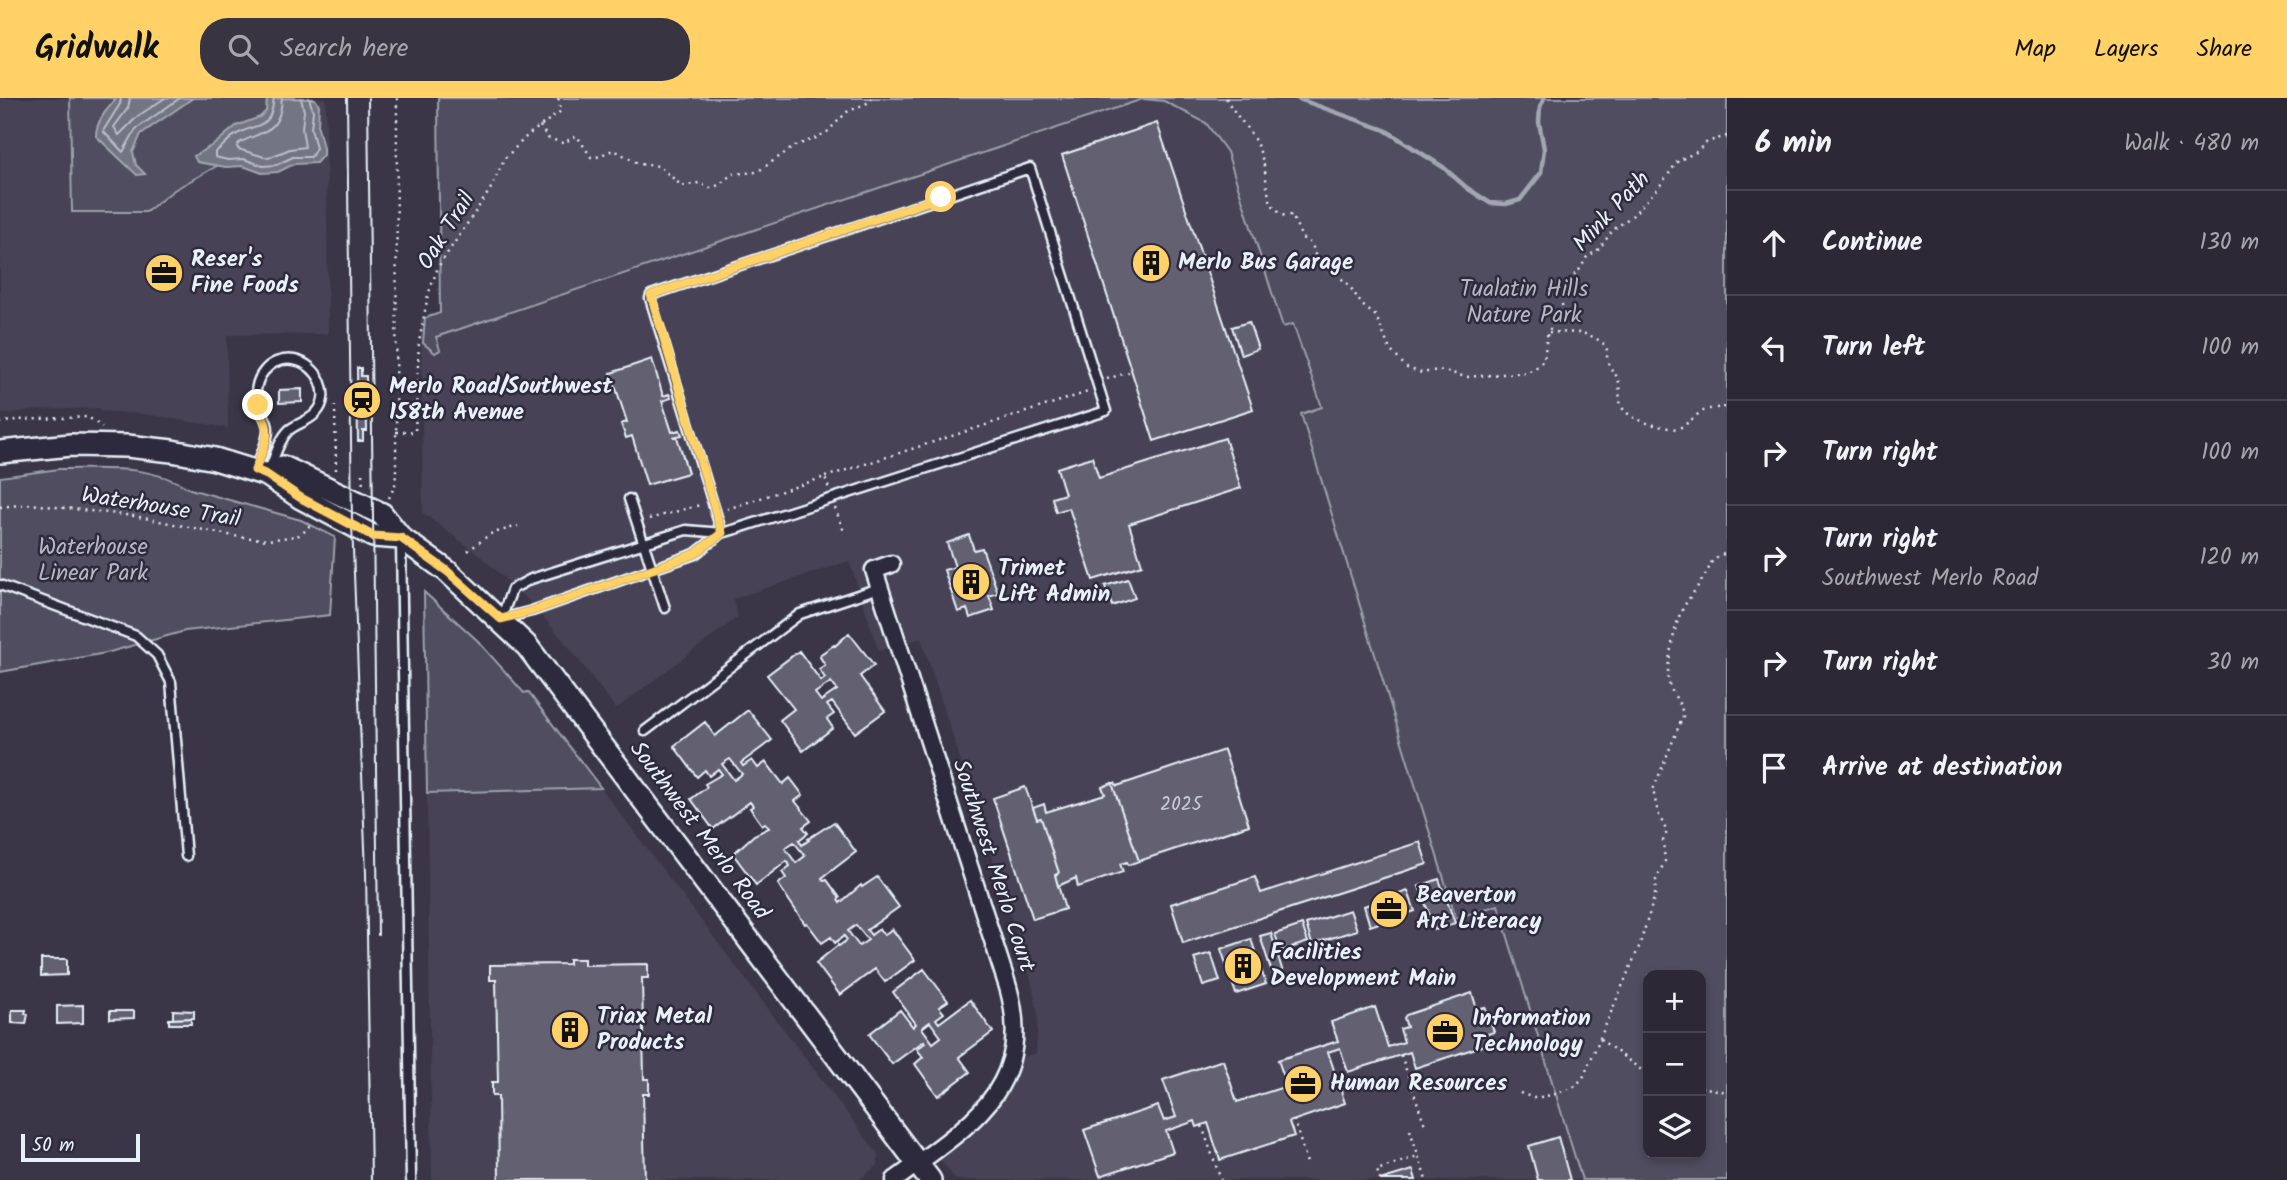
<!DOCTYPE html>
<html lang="en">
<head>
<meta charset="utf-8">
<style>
  :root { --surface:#2c2836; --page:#383442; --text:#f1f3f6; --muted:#a6a6ad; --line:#484451; --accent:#ffd166 }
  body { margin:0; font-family:Kalam,sans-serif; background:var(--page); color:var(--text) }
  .controls { position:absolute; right:21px; bottom:21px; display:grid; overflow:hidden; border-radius:14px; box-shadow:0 4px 10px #0003 }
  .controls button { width:63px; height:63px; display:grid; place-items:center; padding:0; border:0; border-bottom:2px solid var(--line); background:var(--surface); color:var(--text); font:35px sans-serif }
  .scale { position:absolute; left:21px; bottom:18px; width:119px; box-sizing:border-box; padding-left:7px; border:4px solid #e8f1f8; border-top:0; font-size:19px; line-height:24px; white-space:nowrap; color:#e8f1f8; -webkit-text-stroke:5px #2f2a3d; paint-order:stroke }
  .stop { position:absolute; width:21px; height:21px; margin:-16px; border:5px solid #ffd166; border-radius:50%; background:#fff }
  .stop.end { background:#ffd166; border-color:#fff; box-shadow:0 2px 7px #0008 }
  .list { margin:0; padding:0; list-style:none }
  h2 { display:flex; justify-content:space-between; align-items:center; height:91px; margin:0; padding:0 28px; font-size:30px }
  h2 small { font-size:23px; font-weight:400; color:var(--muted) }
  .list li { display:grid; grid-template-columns:46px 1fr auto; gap:21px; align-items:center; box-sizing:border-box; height:105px; padding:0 28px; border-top:2px solid var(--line) }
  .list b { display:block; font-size:26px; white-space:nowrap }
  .list p { margin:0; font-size:23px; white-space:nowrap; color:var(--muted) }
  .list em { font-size:23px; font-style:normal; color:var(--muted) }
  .icon { flex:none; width:38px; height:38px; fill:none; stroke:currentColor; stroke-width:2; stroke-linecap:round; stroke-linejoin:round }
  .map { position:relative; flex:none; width:1727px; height:1082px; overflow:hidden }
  header { display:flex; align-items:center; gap:42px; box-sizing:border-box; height:98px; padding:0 35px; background:var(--accent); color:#111 }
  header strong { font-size:33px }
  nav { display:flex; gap:38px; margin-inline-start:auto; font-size:24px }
  .search { width:490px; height:63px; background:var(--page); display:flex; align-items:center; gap:18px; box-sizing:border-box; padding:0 24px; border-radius:28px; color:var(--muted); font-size:26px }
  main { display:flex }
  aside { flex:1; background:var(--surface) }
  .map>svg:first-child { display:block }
  .built { fill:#464354 }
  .green { fill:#504e5f; stroke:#9ca0ac; stroke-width:2; fill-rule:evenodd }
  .water { fill:#737482; stroke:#a2a6b1; stroke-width:2 }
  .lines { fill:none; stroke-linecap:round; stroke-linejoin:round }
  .shore { stroke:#b9bfc9; stroke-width:2 }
  .stream { stroke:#a2a6b1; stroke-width:4.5 }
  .building { fill:#636171; stroke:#e8f1f8; stroke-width:2; fill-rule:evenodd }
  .lane-casing { stroke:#e8f1f8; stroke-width:13 }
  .street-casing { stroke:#e8f1f8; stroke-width:21 }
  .secondary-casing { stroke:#e8f1f8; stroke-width:26 }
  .path { stroke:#e8f1f8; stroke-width:2.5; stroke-dasharray:2 5; stroke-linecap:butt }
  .lane { stroke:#2f2a3d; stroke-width:8 }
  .street { stroke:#2f2a3d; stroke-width:16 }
  .secondary { stroke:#2f2a3d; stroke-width:21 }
  .tram { stroke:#e8f1f8; stroke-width:2 }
  .route { stroke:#ffd166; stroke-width:9 }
  .labels { text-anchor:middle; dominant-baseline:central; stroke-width:5; stroke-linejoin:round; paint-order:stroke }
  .number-label { font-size:19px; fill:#c7cdd6 }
  .street-label { font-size:23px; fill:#e8f1f8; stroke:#2f2a3d }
  .poi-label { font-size:23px; font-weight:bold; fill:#e8f1f8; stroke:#2f2a3d; text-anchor:start }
  .park-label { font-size:23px; fill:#b3b8c2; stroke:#2f2a3d }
</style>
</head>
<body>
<header>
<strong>Gridwalk</strong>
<div class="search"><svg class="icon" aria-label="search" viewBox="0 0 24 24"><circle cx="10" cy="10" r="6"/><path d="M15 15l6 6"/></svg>Search here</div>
<nav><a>Map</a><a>Layers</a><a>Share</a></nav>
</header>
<main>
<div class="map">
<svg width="1727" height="1082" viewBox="0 0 1727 1082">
  <rect width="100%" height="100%" fill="#3a3648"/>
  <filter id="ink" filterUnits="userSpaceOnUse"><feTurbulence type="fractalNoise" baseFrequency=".0143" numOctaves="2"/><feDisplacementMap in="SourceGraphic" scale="14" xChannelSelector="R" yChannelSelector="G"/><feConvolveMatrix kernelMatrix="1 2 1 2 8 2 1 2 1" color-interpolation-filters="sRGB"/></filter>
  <g filter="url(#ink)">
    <path class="built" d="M0,0H70L72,114H146L174,92L216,70L303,0H326L328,236L227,237L228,330L145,316L100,313L99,310L38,312L0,316Z
      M1110,0H1249L1343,303L1301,317L1456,820L1498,807L1582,1082H956L940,1061L974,1035L993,1014L1008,989L1018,961L1036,955L1038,916L1030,877L921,540L879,553L849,463L733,501L738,519L616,611L569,549L529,503L478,456L423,415L421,221Z
      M601,690L878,1056V1067L859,1082H432L427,695Z"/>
    <path class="green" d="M70,0H303L233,59L174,92L146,114H72Z
      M438,0H1727V1082H1582L1498,807L1456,820L1301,316L1322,309L1293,226L1283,229L1227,54L1206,25L1164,3L1143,1L436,239L440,252L435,255L423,245L425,220L440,215ZM1648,877H1701V1056H1648Z
      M59,371C104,371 151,366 190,391L301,422L335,439L330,517L185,533L106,555L0,574V379Z
      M424,494L477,542L524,595L528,594L601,690L427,695Z"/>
    <path class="water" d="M117,0H193L141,36L133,54L136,67L145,76L137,77L96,38C96,23 107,11 117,0Z
      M267,0L315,1L319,7L318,29L323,50V57L316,65L294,66L278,74L262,75L243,68L226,69L197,64L194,58L216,45L236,28L260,19L266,13Z"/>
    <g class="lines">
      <path class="shore" d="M121,0L120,6L103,33L123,54L136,31L180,0
        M130,0L128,10L114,29L119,37L138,18L165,0
        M274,0C270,33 261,23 237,36C229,40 223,49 215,54V59L228,62L244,61L263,68L276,67L293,59H311L316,50L311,30L313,13L309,0
        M282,0C280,35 265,32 239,45L237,48L238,51L268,60L290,51L305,49L302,30L304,13L301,0"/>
      <path class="stream" d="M1296,0L1385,32L1443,69L1467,90L1490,105L1506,106L1520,102L1541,75L1544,51L1539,24L1540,9L1544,0"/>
    </g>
    <path class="building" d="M1157,25L1253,311L1154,343L1062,57Z
      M1249,224L1258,251L1241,257L1232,229Z
      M652,261L663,298L669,296L671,300L662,303L672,334L680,332L682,337L673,339H677L688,375L647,387L632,338L626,340L621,326L627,324L611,275Z
      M357,270H361V278H366L367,333H363V343H358Z
      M302,291V304L279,305V292Z
      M1225,340L1241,390L1129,426L1142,467L1093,482L1069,410L1056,414L1052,400L1065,396L1057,370L1092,359L1099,380Z
      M969,437L974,452L982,450L998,495L989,498L994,512L970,520L967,511L958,514L944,472L955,469L947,445Z
      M1128,481L1135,500L1112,508L1105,488Z
      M849,535L874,567L860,578L885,613L855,635L832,604L827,607L834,616L827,621L833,630L803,653L780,622L794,611L767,577L799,553L821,583L825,580L819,571L825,567L820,559L821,556L834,547L835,548ZM831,584L837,592L821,603L815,595Z
      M748,612L772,642L741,665L743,668L752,662L758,670L766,664L783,686L790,680L803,697L795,703L811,723L803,729L808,735L799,742L802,747L809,742L808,741L834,724L856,754L822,780L824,783L827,782L840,800L838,802L840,805L861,787L862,789L877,779L899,809L867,832L871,837L879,831L884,837L892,831L915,862L885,884L875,871L840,897L816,865L838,847L839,848L847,842L844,838L835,845L831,839L822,845L807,825L805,826L778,786L786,780L782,774L790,768L787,763L756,787L733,756L754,737L769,730L765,725L762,727L750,710L753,708L750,704L713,731L691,701L707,689L705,686L722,676L718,671L709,678L705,672L697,679L674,648L705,624L715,638ZM730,661L742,676L734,682L722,666ZM794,744L805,758L796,765L785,750ZM856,827L868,842L859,848L848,833Z
      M1224,652L1249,727L1139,763L1112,685H1115L1117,688Z
      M1112,685L1139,763L1128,767L1127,764L1120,766L1123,774L1078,789L1076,780L1058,788L1055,777L1059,775L1041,720L1037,721L1033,710L1044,706L1046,714L1105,696L1102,689Z
      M1025,689L1037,721L1041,720L1059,775L1055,777L1065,811L1033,821L993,700Z
      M1420,744L1427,766L1183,845L1171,806L1255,779L1261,795Z
      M1439,781L1455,825L1435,832L1419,788Z
      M1408,793L1415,813L1370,828L1364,808Z
      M1350,812L1357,832L1312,846L1306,826Z
      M1302,827L1308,844L1281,853L1275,836Z
      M1271,835L1285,881L1275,884L1260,838Z
      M1251,841L1266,886L1236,896L1221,851Z
      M1211,855L1220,883L1203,888L1194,860Z
      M41,861H67V877L41,878Z
      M569,861H584V867L648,866V880H642L644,981H649V996H643L645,1082H499L498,998H492V984H498L496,882H490V867L569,866Z
      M924,871L948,903L939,909L944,915L936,921L939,925L970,902L993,934L959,959L970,974L938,998L915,966L923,959L917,951L925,945L924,943L892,966L869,936L900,912L913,929L916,926L893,894ZM930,924L941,939L933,945L922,930Z
      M1472,895L1477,911L1485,909L1494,934L1485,937L1488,946L1415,970L1410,954L1348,974L1340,950L1328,954L1345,1005L1289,1024L1294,1038L1220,1062L1208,1025L1197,1029L1195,1023L1166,1033L1173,1054L1100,1078L1084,1032L1158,1008L1164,1023L1176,1019L1163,982L1223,962L1237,1004L1287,988L1278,962L1338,943L1331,924L1375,909L1388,949L1404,944L1400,931L1407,929L1404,920L1406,917Z
      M83,907V925L57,926V908Z
      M12,912H26L25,916H28L26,926L12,925Z
      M173,912L194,913V920L173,921Z
      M110,913H134V920L110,921Z
      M191,920V926H169V921Z
      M1558,1039L1570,1082H1538L1529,1048Z
      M1413,1072L1416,1082H1380Z"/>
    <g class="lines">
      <g class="lane-casing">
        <path id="lane" d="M255,372C260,359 268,344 268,331C268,322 261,315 258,307C250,282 269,258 294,262C318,266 333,297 316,315C308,324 297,325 289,332C279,342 275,358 270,370
          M629,401L665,510
          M401,443L411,1082
          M0,487L136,538L157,557L171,584L186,758
          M501,521L532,513L695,456L722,435L736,431L1106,313L1030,70L651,197L650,200L722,435
          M501,521L512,491L531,481L686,432L722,435
          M645,633L800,516L879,490"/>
      </g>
      <g class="street-casing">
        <path id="street" d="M891,466L874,472L1008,889C1037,991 966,1029 895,1082"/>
      </g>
      <g class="secondary-casing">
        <path id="secondary" d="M0,354L71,347L127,348L172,353L215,361L267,377L301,400L373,438L401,440
          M267,377L283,369L382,416L401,440L447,473L527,548L930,1082"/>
      </g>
      <path class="path" d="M1226,0C1238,23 1254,32 1262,60C1269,81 1263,108 1285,118L1292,117L1302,140L1312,146L1315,157L1314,161L1317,169L1335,175L1349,187L1362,207L1376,218L1390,252L1407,270L1422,275L1438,272L1448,274L1466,279L1528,274L1538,268L1544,261L1547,238L1553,224L1563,211L1561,202L1564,188L1581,170L1586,160L1599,151L1613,132L1633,117L1659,89L1678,63L1696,54L1707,44L1727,38
        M540,28L548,40L563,45L577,38L591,59H597L610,53L618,54L639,66L659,68L682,88L699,85L710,90L719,87L732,76L757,74L795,48L816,40L827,34L847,14L867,5L871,0
        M1549,234C1560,235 1582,233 1591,238C1615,250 1603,251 1609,267C1611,272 1616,276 1618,281C1621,289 1618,299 1621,307C1627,323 1663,330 1678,331C1703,316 1694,311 1727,309
        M1107,281L1132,273
        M335,307L336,373
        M0,325L16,322L88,319L102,329
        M396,334H415L419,244L428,197L438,169L490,92L505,60L528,37L561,13L558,0
        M362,376L363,387
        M825,379L1088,294
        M389,400L395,387L396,375L397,0
        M0,409L30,406L134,418L234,438L268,442L297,438L303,435L312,425
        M835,410L845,436
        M727,411L825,379L829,391
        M649,421L700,407
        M468,453L490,436L518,428
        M1600,941L1648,977
        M1401,957L1425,1027
        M1701,989L1727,994
        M1520,995L1534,1000L1552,997L1574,989L1583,980L1639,849L1655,797L1656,782L1665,763L1663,743L1667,734L1658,715L1653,692L1683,618C1682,603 1668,594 1668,579C1667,566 1675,526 1681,514C1690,496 1704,484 1712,463L1727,454
        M1294,1022L1307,1065
        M1202,1028L1221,1082
        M1410,1032L1426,1082
        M1380,1082L1377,1072L1418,1058"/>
      <use href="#lane" class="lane"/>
      <use href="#street" class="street"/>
      <use href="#secondary" class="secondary"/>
      <path class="tram" d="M347,0L352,426L366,775L371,1082
        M368,0L378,837"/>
    </g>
  </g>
  <g class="lines" filter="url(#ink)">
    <path class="route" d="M258,307C274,338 266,342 255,372L267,377L301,400L373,438L401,440L447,473L501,521L532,513L695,456L722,435L651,197L941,99"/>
  </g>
  <defs>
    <g id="building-disc" transform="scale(2.0125)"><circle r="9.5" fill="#ffd166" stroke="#2f2a3d"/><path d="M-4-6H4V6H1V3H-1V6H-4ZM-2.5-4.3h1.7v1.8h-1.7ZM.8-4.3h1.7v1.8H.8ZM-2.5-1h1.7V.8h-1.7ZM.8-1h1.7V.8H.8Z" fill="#111"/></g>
    <g id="office-disc" transform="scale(2.0125)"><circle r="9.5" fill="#ffd166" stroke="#2f2a3d"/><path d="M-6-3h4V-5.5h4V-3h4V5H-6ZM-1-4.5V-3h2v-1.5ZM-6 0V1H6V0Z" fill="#111"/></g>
    <g id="station-disc" transform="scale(2.0125)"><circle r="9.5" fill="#ffd166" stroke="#2f2a3d"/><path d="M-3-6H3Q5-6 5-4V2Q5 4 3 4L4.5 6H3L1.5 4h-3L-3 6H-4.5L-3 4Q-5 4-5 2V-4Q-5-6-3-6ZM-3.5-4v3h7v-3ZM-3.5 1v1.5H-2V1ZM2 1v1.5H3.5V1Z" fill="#111"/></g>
  </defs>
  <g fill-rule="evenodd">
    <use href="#building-disc" x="1151" y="165"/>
    <use href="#office-disc" x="164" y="175"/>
    <use href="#station-disc" x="362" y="302"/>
    <use href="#building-disc" x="971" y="484"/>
    <use href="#office-disc" x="1389" y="811"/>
    <use href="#building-disc" x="1243" y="868"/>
    <use href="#building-disc" x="570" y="932"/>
    <use href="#office-disc" x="1445" y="934"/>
    <use href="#office-disc" x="1303" y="986"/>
  </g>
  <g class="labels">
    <g class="number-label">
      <text x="1181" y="707">2025</text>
    </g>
    <g class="street-label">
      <text transform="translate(1612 114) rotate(-47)">Mink Path</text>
      <text transform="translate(447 133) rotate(-58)">Oak Trail</text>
      <text transform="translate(161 410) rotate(9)">Waterhouse Trail</text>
      <text transform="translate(699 733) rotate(53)">Southwest Merlo Road</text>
      <text transform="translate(993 768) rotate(72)">Southwest Merlo Court</text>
    </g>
    <g class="poi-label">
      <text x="191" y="162">Reser's<tspan x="191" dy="26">Fine Foods</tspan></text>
      <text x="1178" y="165">Merlo Bus Garage</text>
      <text x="389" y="289">Merlo Road/Southwest<tspan x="389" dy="26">158th Avenue</tspan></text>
      <text x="998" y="471">Trimet<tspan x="998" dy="26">Lift Admin</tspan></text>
      <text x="1416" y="798">Beaverton<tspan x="1416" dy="26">Art Literacy</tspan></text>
      <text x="1270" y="855">Facilities<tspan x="1270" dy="26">Development Main</tspan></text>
      <text x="597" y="919">Triax Metal<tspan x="597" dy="26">Products</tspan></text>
      <text x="1472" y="921">Information<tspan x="1472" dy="26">Technology</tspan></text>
      <text x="1330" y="986">Human Resources</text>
    </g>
    <g class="park-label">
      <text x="1524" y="192">Tualatin Hills<tspan x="1524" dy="26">Nature Park</tspan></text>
      <text x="93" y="450">Waterhouse<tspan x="93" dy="26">Linear Park</tspan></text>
    </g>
  </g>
</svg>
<div class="controls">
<button>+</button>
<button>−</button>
<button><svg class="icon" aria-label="layers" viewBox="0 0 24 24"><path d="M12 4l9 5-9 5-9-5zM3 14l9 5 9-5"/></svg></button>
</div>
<div class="scale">50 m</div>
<div class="stop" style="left:941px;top:99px"></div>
<div class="stop end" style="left:258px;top:307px"></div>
</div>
<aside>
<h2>6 min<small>Walk · 480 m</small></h2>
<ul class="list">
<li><svg class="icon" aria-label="ahead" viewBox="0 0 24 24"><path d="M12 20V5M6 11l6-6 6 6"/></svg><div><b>Continue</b></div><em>130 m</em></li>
<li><svg class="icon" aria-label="left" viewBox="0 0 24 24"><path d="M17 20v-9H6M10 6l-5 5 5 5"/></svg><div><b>Turn left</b></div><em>100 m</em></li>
<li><svg class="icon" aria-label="right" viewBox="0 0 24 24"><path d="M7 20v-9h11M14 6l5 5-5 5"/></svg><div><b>Turn right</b></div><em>100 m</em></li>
<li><svg class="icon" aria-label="right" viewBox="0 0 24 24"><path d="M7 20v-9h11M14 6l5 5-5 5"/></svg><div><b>Turn right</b><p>Southwest Merlo Road</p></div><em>120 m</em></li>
<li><svg class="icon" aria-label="right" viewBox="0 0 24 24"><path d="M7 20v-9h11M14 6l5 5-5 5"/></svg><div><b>Turn right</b></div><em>30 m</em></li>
<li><svg class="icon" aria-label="arrive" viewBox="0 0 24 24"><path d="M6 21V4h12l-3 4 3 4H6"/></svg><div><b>Arrive at destination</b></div></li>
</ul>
</aside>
</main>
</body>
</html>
